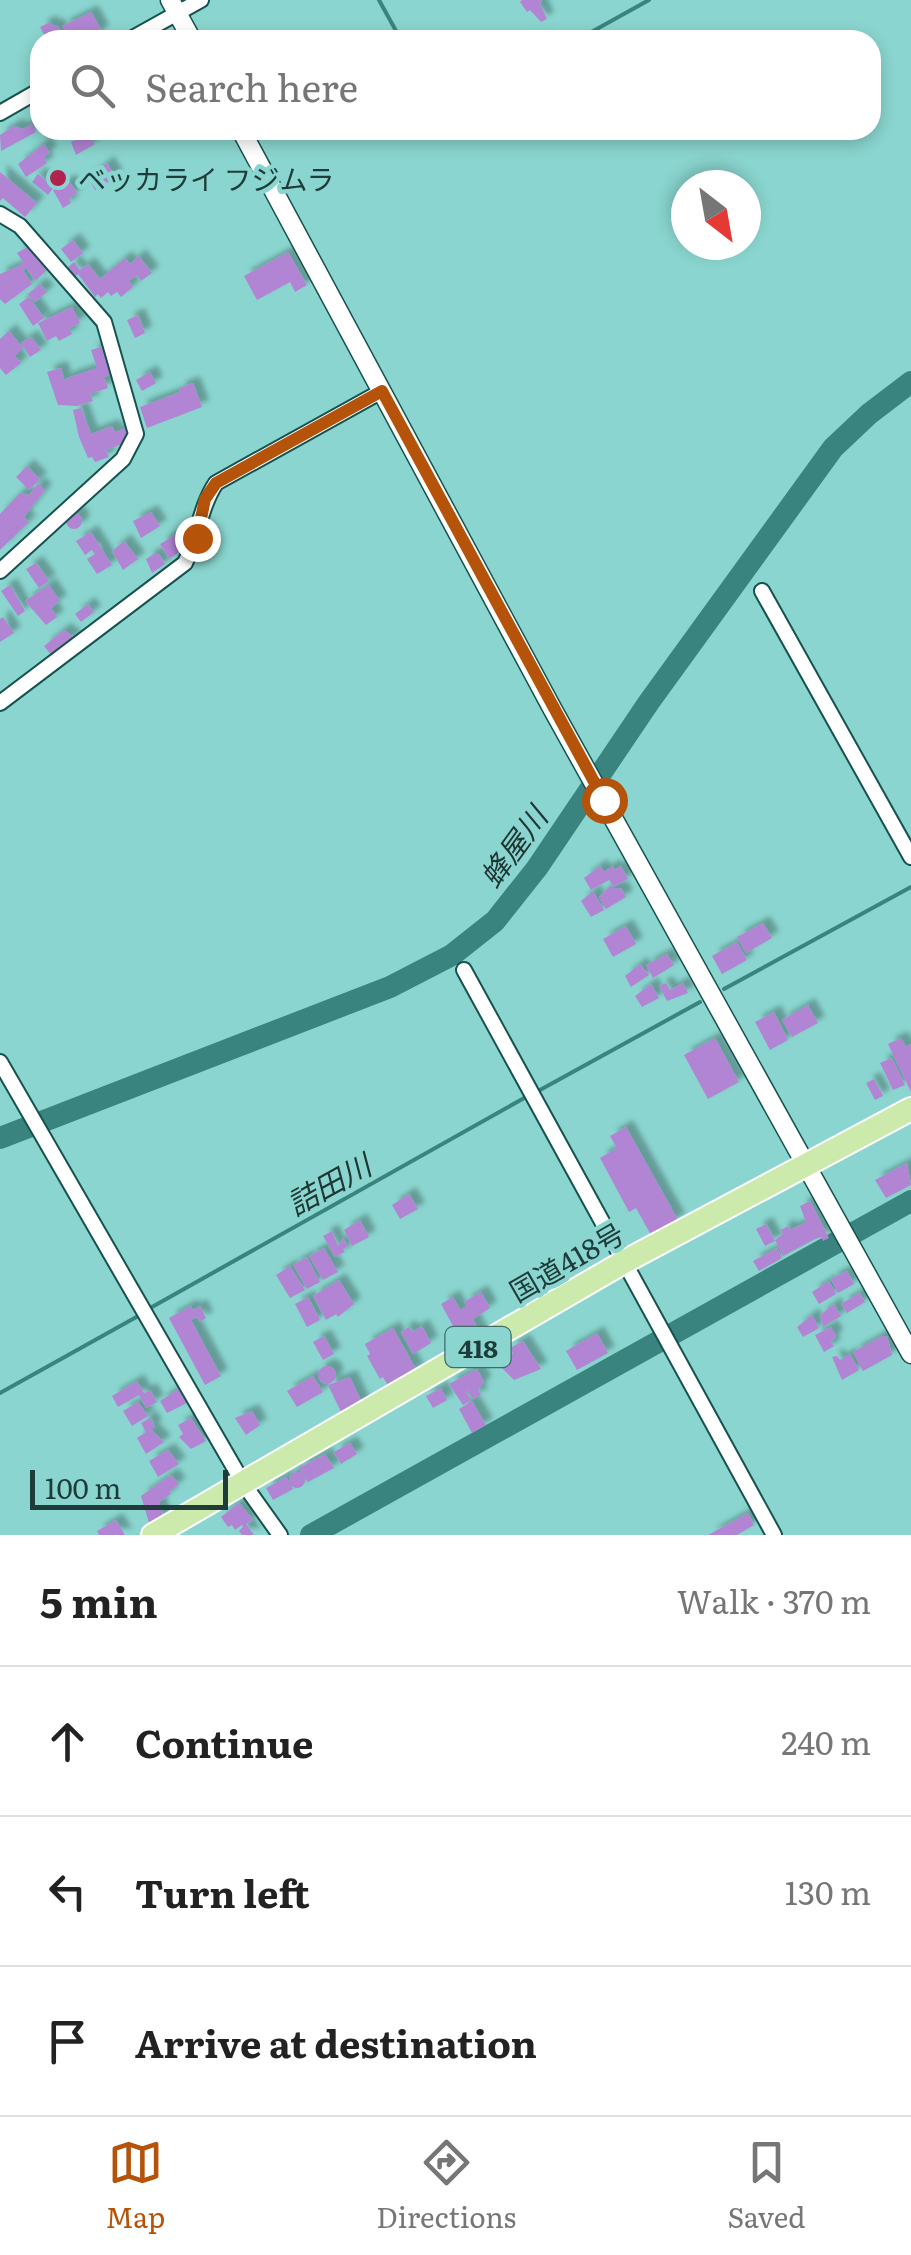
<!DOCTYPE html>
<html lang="en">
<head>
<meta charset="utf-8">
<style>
  :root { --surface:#fff; --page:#f6f6f6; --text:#222; --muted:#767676; --line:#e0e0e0; --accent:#b45309 }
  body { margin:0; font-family:Literata,"Noto Sans JP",serif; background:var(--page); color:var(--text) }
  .compass { position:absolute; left:671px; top:170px; width:90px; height:90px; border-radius:50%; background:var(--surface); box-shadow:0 5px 15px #0003; rotate:149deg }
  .scale { position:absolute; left:30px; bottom:25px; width:198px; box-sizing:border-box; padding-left:10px; border:5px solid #1d3c3a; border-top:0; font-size:28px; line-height:35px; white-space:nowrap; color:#1d3c3a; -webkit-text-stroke:8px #8ad5cf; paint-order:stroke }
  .stop { position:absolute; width:30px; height:30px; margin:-22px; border:8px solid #b45309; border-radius:50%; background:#fff }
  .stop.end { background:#b45309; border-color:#fff; box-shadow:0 2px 10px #0008 }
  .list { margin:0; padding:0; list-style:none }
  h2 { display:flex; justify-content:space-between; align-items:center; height:130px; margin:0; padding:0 40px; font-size:42px }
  h2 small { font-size:32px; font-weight:400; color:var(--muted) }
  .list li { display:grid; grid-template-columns:65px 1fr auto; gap:30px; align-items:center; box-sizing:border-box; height:150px; padding:0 40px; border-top:2px solid var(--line) }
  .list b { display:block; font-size:38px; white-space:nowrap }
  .list em { font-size:32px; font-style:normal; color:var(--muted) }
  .icon { flex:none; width:55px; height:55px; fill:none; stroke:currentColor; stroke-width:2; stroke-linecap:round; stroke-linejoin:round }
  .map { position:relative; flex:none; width:911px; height:1535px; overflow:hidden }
  .search { position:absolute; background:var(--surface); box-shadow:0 5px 15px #0003; left:30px; right:30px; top:30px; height:110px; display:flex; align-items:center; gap:25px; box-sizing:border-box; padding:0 35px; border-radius:30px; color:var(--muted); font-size:38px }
  .sheet { height:580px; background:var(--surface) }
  nav { display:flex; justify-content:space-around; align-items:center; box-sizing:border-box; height:140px; border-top:2px solid var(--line); background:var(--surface); font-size:28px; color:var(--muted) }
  nav a { display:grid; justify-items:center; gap:5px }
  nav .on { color:var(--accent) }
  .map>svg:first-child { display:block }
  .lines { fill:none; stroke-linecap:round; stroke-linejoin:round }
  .stream { stroke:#39847f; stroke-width:4 }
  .river { stroke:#39847f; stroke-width:22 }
  .building { fill:#b284d4; filter:url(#shadow) }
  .minor-casing { stroke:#16524e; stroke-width:18 }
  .tertiary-casing { stroke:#16524e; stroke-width:21 }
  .trunk-casing { stroke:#fff; stroke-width:26 }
  .minor { stroke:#fff; stroke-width:14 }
  .tertiary { stroke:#fff; stroke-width:18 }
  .trunk { stroke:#cceaac; stroke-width:22 }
  .route { stroke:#b45309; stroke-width:12 }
  .poi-dot { fill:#b3224e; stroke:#8ad5cf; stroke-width:4 }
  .labels { text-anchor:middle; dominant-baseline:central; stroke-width:9; stroke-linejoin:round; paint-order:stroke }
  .shield { fill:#8ad5cf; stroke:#3e6a67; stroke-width:2.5 }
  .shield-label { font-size:25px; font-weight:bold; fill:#1d3c3a }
  .poi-label { font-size:28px; fill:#1d3c3a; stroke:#8ad5cf; text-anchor:start }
  .street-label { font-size:28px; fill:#1d3c3a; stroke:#8ad5cf }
  .water-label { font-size:30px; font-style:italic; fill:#1e3634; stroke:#8ad5cf }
</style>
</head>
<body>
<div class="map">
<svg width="911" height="1535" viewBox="0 0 911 1535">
  <defs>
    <filter id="shadow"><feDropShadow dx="7" dy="-7" stdDeviation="2.5" flood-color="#0004"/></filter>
  </defs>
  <rect width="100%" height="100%" fill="#8ad5cf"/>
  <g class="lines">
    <path class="stream" d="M379,0L401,40
      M577,40L649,0
      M724,989L911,887
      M540,1090L700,1002
      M152,1307L526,1097
      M0,1393L140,1315"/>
    <path class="river" d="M0,1138L390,987L452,955L495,921L537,868L649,702L833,448L869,414L911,382
      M311,1535L911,1201"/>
  </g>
  <path class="building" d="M522,0H542L540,4L547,19L541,22L530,10L527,12L520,2Z
    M91,12L102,31L93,40H72L62,26Z
    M50,22L52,26L57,25L66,40H47L40,27Z
    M32,124L36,132L1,151L0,135L14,126L23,129Z
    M87,134L95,144L76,155L71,142Z
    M44,144L50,153L44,157L47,163L26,177L18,164Z
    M107,163L116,177L95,190L88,178Z
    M0,172L37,203L25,217L3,198L0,201Z
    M38,174L54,187L48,195L32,182Z
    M69,181L77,193L69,198L71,203L63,208L53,190Z
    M73,240L83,253L71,262L61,249Z
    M31,245L46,271L35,281L26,268L23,270L32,284L5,304L0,299V274L19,266L23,262L17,253Z
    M288,252L307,285L295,292L290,282L257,300L244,276Z
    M139,256L152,273L141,281L137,275L129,281L133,287L121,297L117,292L111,296L108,292L101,298L98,294L95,297L78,274L75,277L68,267L74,262L80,270L88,264L100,279L125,258L130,264Z
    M40,284L47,292L35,302L28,294Z
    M29,297L44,318L33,326L19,304Z
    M72,307L80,323L69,328L72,334L59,341L56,336L47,341L38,323Z
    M138,315L145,333L135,338L127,320Z
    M9,331L23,348L15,356L21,363L6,375L0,368V339Z
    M31,337L41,350L30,357L21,343Z
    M104,346L112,374L104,377L108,388L90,394L93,401L77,406L58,405L47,372L61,368L65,382L67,378L97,368L91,350Z
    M150,372L156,383L142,391L136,380Z
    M193,383L202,407L147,428L140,407L180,392L179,388Z
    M81,408L91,434L112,426L115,432L126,428L131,441L106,450L109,457L95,462L92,457L88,458L79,437L73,410Z
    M27,466L40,479L29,490L16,477Z
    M38,484L45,490L24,517L29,522L0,550V514L20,493L29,495Z
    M151,512L160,526L141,538L133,521Z
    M66 521a8 8 0 1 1 16 0a8 8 0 1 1-16 0Z
    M91,532L112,565L97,574L87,559L95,554L92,550L85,555L76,541Z
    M175,535L184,549L169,559L160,544Z
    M124,541L138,559L123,570L112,551Z
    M154,554H159L165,564L152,573L146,559Z
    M36,563L49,581L39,588L26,569Z
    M10,585L25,611L18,616L1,591Z
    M49,585L60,601L51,608L57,617L46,625L25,601Z
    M88,604L94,612L81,622L75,614Z
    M3,617L14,633L0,642V619Z
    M64,630L75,638L51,655L44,646Z
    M600,866L604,872L613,866L615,870L621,866L628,879L614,887L609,880L591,890L584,878Z
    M611,885L613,889L621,888L626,897L606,909L599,897Z
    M593,891L604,910L591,917L581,901Z
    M763,923L772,938L746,953L737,937Z
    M626,926L636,944L613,957L603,939Z
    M737,942L747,960L722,974L712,956Z
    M667,954L674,965L653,978L646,965Z
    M640,964L649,975L631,987L625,976Z
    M666,983L670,990L683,983L688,993L667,1001L659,986Z
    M651,984L659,998L642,1007L635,996Z
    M808,1005L818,1023L792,1037L782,1020Z
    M774,1012L788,1040L770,1050L755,1022Z
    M715,1038L739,1082L708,1099L684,1055Z
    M901,1038L906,1047L911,1044V1092L888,1044Z
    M892,1058L905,1085L893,1090L880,1063Z
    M874,1079L883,1096L875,1100L866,1083Z
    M626,1127L678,1220L651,1235L636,1208L629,1212L600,1158L617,1148L610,1136Z
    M907,1163L911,1185L886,1198L875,1180Z
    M409,1194L418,1209L400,1219L392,1205Z
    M810,1201L829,1238L823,1241L821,1237L815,1239L783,1256L775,1240L783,1234L781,1230L788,1226L790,1230L806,1222L800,1206Z
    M360,1220L369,1237L352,1246L344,1230Z
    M766,1224L775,1241L765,1246L756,1229Z
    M332,1231L338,1246L343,1238L348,1246L343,1249L345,1252L335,1257L323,1236Z
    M324,1248L338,1272L323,1280L309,1256Z
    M777,1248L782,1258L759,1271L753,1261Z
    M307,1257L320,1282L307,1289L293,1265Z
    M290,1266L305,1290L290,1298L276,1275Z
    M847,1271L854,1284L838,1293L831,1279Z
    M339,1280L354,1304L338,1317L336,1314L326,1320L313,1296Z
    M829,1281L836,1294L819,1304L812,1292Z
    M481,1292L490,1308L473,1319L483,1339L469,1342L465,1333L468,1330L458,1335L441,1304L453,1297L460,1310L467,1306L464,1302Z
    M860,1293L865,1302L847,1313L841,1304Z
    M308,1297L320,1320L307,1327L295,1304Z
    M834,1304L841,1316L823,1327L820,1315Z
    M191,1306L193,1310L200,1306L206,1318L200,1322L197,1317L191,1320L221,1376L205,1385L169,1318Z
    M812,1315L819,1328L803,1337L797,1327Z
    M422,1326L431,1343L413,1354L401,1332L409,1327L412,1332Z
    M831,1327L836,1336L831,1342L834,1346L824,1352L815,1335Z
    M393,1328L417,1371L389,1387L383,1377L380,1379L367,1356L370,1354L365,1344Z
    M597,1333L608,1353L577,1370L566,1351Z
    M324,1336L334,1354L323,1360L313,1342Z
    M882,1336H887L892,1355L863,1371L853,1352Z
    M523,1341L541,1369L514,1380L501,1367L508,1363L506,1358L513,1353L510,1348Z
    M850,1354L859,1370L842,1380L832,1357L837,1356L840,1360Z
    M318 1375a9 9 0 1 1 18 0a9 9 0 1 1-18 0Z
    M477,1369L484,1382L478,1390L481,1395L473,1399L468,1391L466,1392L471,1400L463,1405L449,1384Z
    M313,1376L323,1392L297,1407L287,1391Z
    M350,1377L363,1405L343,1416L328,1385Z
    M137,1381L144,1393L150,1390L157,1402L146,1408L139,1395L118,1407L112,1396Z
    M180,1388L187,1403L167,1413L160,1401Z
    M441,1388L447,1400L433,1408L426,1396Z
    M472,1401L486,1425L472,1433L459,1409Z
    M138,1402L148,1416L132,1426L123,1411Z
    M252,1411L260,1425L246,1435L235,1418Z
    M150,1418L155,1427L151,1429L164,1442L146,1454L137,1438L146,1432L141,1423Z
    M191,1418L206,1441L191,1449L179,1437L183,1434L178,1425Z
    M350,1443L357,1454L341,1464L334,1452Z
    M168,1450L179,1464L158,1477L149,1461Z
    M325,1454L334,1468L308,1482L299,1468Z
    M289 1480a8 8 0 1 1 16 0a8 8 0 1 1-16 0Z
    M171,1475L179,1484L169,1492L171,1494L159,1502L164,1519L149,1523L141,1496Z
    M286,1477L293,1489L273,1500L266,1488Z
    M239,1503L253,1520L246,1524L254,1535H242L239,1531L243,1527L242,1525L235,1530L232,1525L228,1527L221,1517Z
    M748,1513L754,1525L737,1535H708Z
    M116,1520L125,1535H99L97,1531Z"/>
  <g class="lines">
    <g class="minor-casing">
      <path id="minor" d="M129,40L201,0
        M0,113L40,90
        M0,214L20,226L104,322L136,434L123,459L0,571
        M762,591L911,857
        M0,703L185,563C198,537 200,507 216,483L382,391
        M464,970L774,1535
        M0,1062L243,1483L280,1535"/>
    </g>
    <g class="tertiary-casing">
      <path id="tertiary" d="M170,0L192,40
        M241,130L553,710L911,1354"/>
    </g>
    <g class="trunk-casing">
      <path id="trunk" d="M153,1535L624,1262L911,1109"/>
    </g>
    <use href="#minor" class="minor"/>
    <use href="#tertiary" class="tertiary"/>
    <use href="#trunk" class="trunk"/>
  </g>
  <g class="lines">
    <path class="route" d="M197,538L205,499L216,483L382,391L604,800"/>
  </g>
  <circle class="poi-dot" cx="58" cy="178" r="10"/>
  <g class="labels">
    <rect class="shield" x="445.5" y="1327" width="65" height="40" rx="8"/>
    <g class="shield-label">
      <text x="478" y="1347">418</text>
    </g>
    <g class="poi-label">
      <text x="78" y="178">ベッカライ フジムラ</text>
    </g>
    <g class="street-label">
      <text transform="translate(566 1261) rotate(-30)">国道418号</text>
    </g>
    <g class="water-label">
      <text transform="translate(512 846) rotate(-54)">蜂屋川</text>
      <text transform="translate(328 1183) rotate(-29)">詰田川</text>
    </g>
  </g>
</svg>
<svg class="compass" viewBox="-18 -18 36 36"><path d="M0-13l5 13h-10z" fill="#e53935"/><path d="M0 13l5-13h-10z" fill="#767676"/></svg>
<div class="scale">100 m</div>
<div class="stop" style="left:604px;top:800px"></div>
<div class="stop end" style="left:197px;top:538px"></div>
<div class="search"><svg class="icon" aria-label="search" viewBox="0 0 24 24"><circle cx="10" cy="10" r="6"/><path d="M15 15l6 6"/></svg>Search here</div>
</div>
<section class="sheet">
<h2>5 min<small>Walk · 370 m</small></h2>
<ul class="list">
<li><svg class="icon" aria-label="ahead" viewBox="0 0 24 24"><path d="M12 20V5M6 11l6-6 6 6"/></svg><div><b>Continue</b></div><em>240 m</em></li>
<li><svg class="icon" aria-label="left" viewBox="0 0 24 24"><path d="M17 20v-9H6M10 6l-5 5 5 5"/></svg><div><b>Turn left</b></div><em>130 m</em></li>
<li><svg class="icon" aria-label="arrive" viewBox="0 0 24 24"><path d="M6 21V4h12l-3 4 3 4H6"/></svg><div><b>Arrive at destination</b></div></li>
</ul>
</section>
<nav>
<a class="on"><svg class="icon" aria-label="map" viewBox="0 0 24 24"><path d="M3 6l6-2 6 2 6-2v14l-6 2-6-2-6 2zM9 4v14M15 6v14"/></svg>Map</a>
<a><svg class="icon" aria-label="directions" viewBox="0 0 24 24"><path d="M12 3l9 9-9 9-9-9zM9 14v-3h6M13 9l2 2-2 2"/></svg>Directions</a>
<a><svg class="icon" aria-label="saved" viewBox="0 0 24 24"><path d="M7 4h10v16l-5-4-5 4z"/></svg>Saved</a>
</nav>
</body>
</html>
